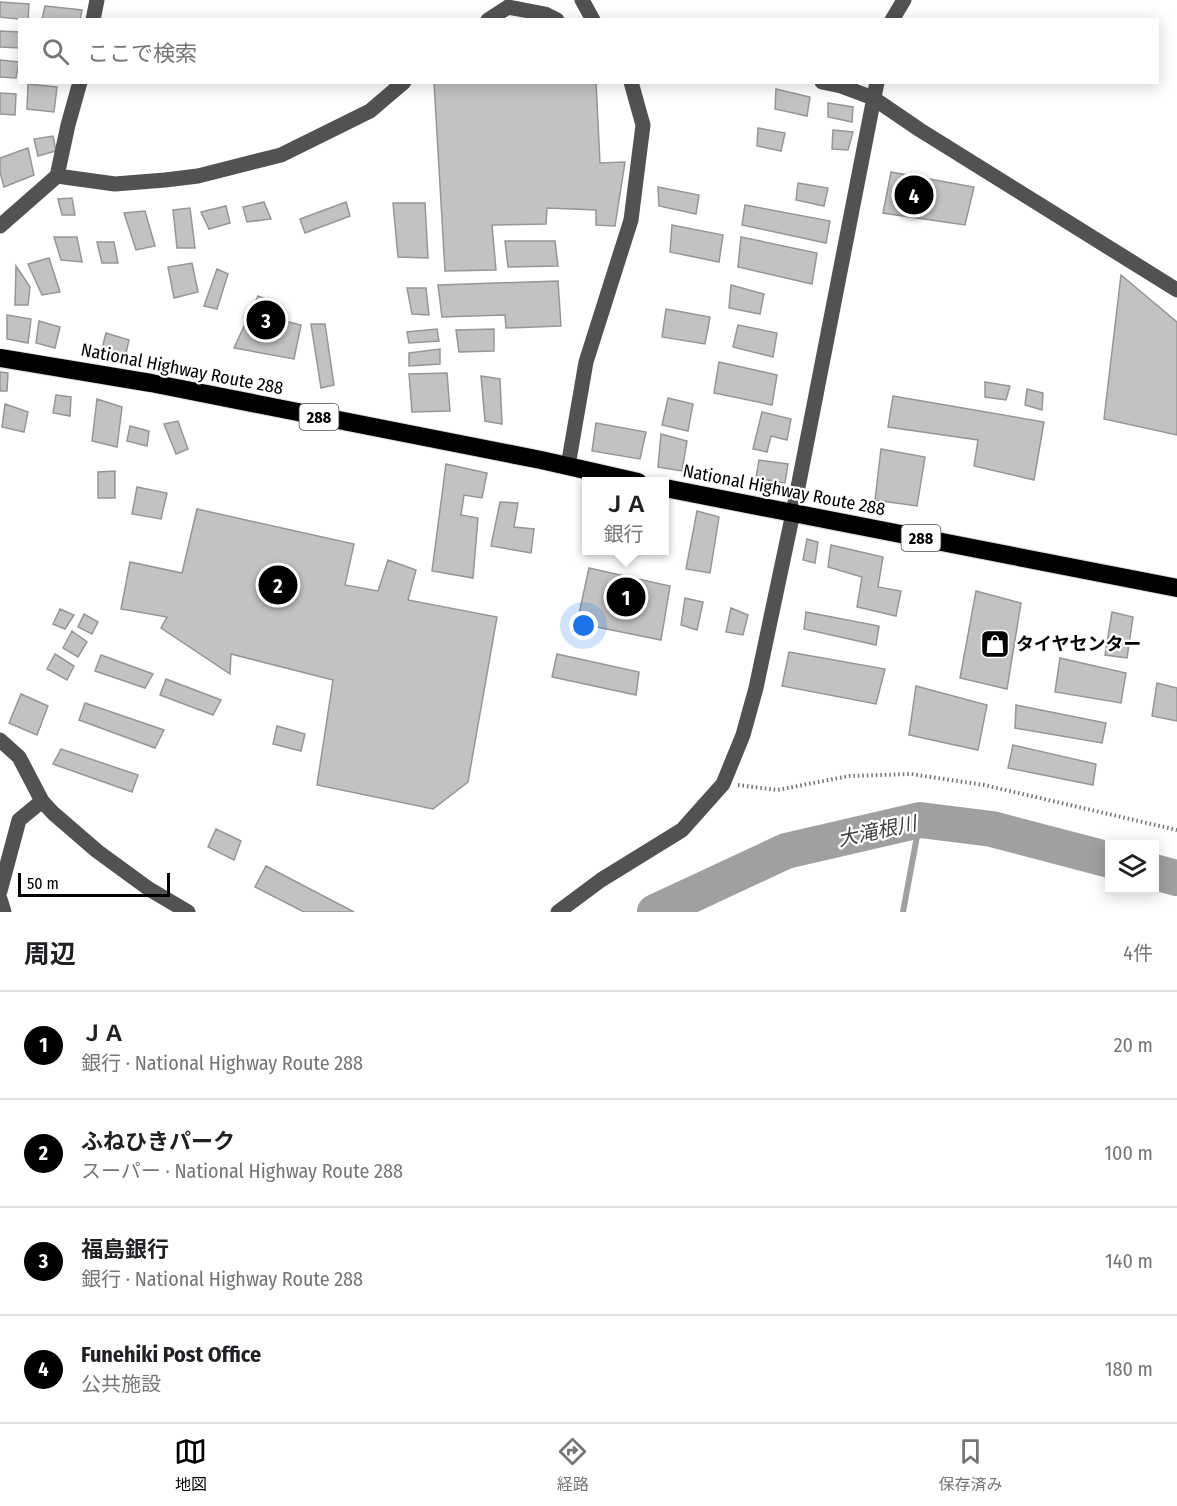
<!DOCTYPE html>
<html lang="ja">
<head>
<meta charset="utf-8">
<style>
  :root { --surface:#fff; --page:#f6f6f6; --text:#202124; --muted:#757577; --line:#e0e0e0; --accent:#000 }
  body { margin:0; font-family:"Fira Sans Condensed","Noto Sans JP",sans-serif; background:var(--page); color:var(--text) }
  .controls { position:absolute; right:18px; bottom:18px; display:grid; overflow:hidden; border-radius:0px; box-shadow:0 3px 15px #0003 }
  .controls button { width:54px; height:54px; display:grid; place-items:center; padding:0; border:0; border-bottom:2px solid var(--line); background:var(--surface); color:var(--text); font:30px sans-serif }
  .scale { position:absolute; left:18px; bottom:15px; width:152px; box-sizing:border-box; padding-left:6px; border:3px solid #000; border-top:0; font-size:16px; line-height:21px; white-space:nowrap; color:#000; -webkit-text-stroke:4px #fff; paint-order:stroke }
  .you { position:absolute; left:584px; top:626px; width:21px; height:21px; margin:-15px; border:4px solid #fff; border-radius:50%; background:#1a73e8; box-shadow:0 0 0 9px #1a73e833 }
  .badge { display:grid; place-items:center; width:39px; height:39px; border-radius:50%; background:var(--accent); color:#fff; font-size:20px; font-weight:700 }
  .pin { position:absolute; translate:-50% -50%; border:3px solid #fff; box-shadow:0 2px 6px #0006 }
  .popup { position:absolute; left:582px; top:477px; width:87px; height:78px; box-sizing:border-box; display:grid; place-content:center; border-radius:0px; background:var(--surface); filter:drop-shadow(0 2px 4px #0005); font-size:20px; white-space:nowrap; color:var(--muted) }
  .popup b { font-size:22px; color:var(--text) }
  .popup::after { content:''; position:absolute; left:50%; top:100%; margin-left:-12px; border:12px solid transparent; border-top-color:var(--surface) }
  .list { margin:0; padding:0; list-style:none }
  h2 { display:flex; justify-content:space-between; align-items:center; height:78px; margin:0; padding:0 24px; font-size:26px }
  h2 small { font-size:20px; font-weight:400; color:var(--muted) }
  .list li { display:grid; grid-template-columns:39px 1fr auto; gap:18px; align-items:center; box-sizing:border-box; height:108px; padding:0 24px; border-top:2px solid var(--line) }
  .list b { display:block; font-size:22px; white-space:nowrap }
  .list p { margin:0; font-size:20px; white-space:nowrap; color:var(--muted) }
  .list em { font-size:20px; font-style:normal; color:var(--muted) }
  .icon { flex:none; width:33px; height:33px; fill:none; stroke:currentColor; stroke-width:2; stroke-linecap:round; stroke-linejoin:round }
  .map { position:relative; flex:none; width:1177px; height:912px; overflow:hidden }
  .search { position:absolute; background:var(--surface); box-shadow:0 3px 15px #0003; left:18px; right:18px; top:18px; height:66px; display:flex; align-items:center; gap:15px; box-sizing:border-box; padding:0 21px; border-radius:0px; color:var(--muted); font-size:22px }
  .sheet { height:510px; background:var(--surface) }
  nav { display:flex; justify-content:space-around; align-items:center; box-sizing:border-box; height:84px; border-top:2px solid var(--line); background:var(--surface); font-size:16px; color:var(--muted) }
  nav a { display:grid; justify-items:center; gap:3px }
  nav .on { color:var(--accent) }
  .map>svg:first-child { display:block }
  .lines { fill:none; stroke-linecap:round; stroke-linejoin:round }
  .stream { stroke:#a0a0a0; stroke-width:6 }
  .river { stroke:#a0a0a0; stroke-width:36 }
  .building { fill:#c2c2c2; stroke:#969696; stroke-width:1.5 }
  .highway-casing { stroke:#dbdbdb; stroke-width:20 }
  .path { stroke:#747474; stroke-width:4; stroke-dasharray:1.5 3; stroke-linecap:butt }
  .minor { stroke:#525252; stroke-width:15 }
  .highway { stroke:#000; stroke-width:18 }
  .labels { text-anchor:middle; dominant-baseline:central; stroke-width:4.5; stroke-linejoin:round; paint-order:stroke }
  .shield { fill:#fff; stroke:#4c4c4c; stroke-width:1.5 }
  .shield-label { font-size:16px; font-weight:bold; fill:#000 }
  .street-label { font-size:18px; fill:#000; stroke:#fff }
  .poi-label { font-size:18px; font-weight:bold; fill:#000; stroke:#fff; text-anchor:start }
  .water-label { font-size:20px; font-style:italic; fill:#414141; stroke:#fff }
</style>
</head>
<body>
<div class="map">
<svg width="1177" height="912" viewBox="0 0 1177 912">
  <rect width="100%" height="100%" fill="#fff"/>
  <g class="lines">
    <path class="stream" d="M903,912L920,820"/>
    <path class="river" d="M1154,872L1177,878
      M655,912L786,851L920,820L992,829L1110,860"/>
  </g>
  <path class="building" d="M0,2L29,4L28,20L0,17Z
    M45,6L82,10L80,20L42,19Z
    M0,31L20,32V48L0,47Z
    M0,60L19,62L16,78L0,77Z
    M434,82H596L600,163L625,162L615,226L596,225V210L547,208L546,224L492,225L496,270L445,271Z
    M28,84L57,87L54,112L27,109Z
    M776,89L810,97L807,116L775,109Z
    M0,93L16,94L15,115L0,114Z
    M828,103L853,107L852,122L828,117Z
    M758,128L785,133L781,151L757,146Z
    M833,130L853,132L848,150L832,149Z
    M53,136L56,151L38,156L34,139Z
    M28,148L34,175L4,187L0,172V158Z
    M891,172L974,187L965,225L883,213Z
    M798,183L828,188L824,206L796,200Z
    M658,187L699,195L696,214L659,206Z
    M72,198L75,215H62L58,199Z
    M264,202L271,219L247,222L243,207Z
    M346,202L350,216L305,233L300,219Z
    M393,203H425L428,258L398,257Z
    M745,205L830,221L826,243L742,225Z
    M226,206L230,223L209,229L201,212Z
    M190,208L195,248H177L173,210Z
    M145,211L155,246L136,250L124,213Z
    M672,225L723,235L719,262L670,252Z
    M54,237H77L82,262L61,260Z
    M741,237L817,253L812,284L738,267Z
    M505,241H555L558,266L508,267Z
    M97,242H114L118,263H102Z
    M49,258L60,292L42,295L28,264Z
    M192,263L198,292L174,298L168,267Z
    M16,266L30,287L28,305H15Z
    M217,269L228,274L217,309L204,306Z
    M1121,275L1177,322V435L1104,419Z
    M558,281L561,326L506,328L505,315L442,317L438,285Z
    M731,285L764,294L760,314L729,308Z
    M407,288H426L429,315L412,314Z
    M258,296L282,305L277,319L301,325L294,359L234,348Z
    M666,309L710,317L705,344L662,337Z
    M7,315L31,319L28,343L7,339Z
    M39,321L60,327L55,348L36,343Z
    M311,324H325L334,385L321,388Z
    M738,325L777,333L773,357L733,347Z
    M437,329L439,341L409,343L407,332Z
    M494,329V351L459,352L456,330Z
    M106,333L129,340L125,358L101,352Z
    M440,349V364L409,366V353Z
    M719,362L777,375L772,405L714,393Z
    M0,372L8,373L7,391H0Z
    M447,373L450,411L412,412L409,374Z
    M481,376L500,379L502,424L485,421Z
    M985,382L1010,386L1006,400L985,397Z
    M1027,389L1043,393L1042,410L1025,405Z
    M56,395L71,397L70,416L53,413Z
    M893,396L1044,422L1034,480L974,466L978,440L888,427Z
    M668,398L693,404L688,431L662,425Z
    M97,399L122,407L117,447L92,441Z
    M5,404L28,412L24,432L2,427Z
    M762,412L791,419L787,440L771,436L767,452L753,449Z
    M178,421L188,449L176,454L164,424Z
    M596,423L646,432L640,459L592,451Z
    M130,426L149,431L147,446L127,441Z
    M661,434L687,441L682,471L658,467Z
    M881,449L925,457L917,506L875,500Z
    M759,460L788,464L785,483L756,478Z
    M446,464L487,473L482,498L464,495L461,515L478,518L473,578L432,571Z
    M115,471V498H98V472Z
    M137,487L167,493L161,519L132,514Z
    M500,502L518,503L514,527L534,529L531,553L491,546Z
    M197,509L354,544L345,585L378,591L388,560L416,570L408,600L497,617L468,782L433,809L317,785L333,680L231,654L230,674L161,628L167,617L121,609L130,562L182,573Z
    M697,511L719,517L710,573L686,569Z
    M807,539L818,542L815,563L803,560Z
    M831,545L883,557L878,587L901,591L896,616L857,607L862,577L828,567Z
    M589,568L670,586L661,640L577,623Z
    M976,591L1021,603L1007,689L960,678Z
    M685,598L703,602L697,630L681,625Z
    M731,608L748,615L743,635L726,632Z
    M60,609L74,615L65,629L53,624Z
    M806,612L879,626L876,645L804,629Z
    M1112,612L1133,617L1127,658L1105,655Z
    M84,614L98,622L92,634L78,627Z
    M72,631L87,642L78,657L63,648Z
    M789,652L885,669L876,704L782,686Z
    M55,654L74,666L67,680L47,669Z
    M557,654L639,672L636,695L552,677Z
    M101,655L153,674L145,688L95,671Z
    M1060,658L1126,673L1121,703L1055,692Z
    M166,679L221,700L213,715L160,695Z
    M1157,683L1177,688V721L1152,716Z
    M916,686L987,705L978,750L909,735Z
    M21,694L48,706L37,735L9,723Z
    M85,703L164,730L155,748L79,720Z
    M1016,705L1106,723L1102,743L1015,728Z
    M277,726L305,734L301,751L273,744Z
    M1013,745L1096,764L1093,785L1008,768Z
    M61,749L138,775L132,792L53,764Z
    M216,829L241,841L234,860L208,847Z
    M266,866L354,912H304L255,887Z"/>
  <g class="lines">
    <g class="highway-casing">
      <path id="highway" d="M0,358L151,383L541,460L638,482
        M665,488L1177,588"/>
    </g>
    <path class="path" d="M738,785L777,790L849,776L911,774L984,785L1177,830"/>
    <path class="minor" d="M582,0L593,20
      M93,20L97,0
      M488,20L508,7L545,14L557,20
      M892,20L904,0
      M822,82L841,86L873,98L920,130L1177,290
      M57,176L115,184L165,180L198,176L281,155L370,111L404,82
      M0,226L57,176L68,125L80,82
      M568,466L586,362L631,220L643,125L631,82
      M0,740L19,757L42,801L53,813L97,851L149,889L188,912
      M0,891L19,820L42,801
      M0,899L4,912
      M558,912L601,880L682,830L723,784L743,735L756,688L793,513L877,82"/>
    <use href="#highway" class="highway"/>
  </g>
  <defs>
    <g id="shop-square" transform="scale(1.5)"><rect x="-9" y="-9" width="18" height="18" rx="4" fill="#000" stroke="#fff"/><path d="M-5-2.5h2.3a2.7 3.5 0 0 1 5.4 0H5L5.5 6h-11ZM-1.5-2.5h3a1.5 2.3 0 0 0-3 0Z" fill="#fff"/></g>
  </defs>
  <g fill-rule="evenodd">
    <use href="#shop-square" x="995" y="644"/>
  </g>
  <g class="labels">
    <g class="shield">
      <rect x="299.5" y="404" width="39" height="26" rx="4.5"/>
      <rect x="901.5" y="525" width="39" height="26" rx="4.5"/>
    </g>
    <g class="shield-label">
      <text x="319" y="417">288</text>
      <text x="921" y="538">288</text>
    </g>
    <g class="street-label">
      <text transform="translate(182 369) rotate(11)">National Highway Route 288</text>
      <text transform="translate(784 490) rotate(11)">National Highway Route 288</text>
    </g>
    <g class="poi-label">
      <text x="1016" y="644">タイヤセンター</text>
    </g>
    <g class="water-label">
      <text transform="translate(877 831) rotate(-12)">大滝根川</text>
    </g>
  </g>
</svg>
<div class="controls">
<button><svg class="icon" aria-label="layers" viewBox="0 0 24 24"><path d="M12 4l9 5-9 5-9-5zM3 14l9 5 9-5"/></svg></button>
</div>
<div class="scale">50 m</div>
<div class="you"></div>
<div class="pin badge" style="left:626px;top:597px">1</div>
<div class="popup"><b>ＪＡ</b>銀行</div>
<div class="pin badge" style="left:278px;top:585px">2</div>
<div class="pin badge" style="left:266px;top:320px">3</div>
<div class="pin badge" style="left:914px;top:195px">4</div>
<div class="search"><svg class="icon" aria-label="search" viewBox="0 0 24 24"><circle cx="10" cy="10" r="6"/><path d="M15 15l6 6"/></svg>ここで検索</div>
</div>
<section class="sheet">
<h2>周辺<small>4件</small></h2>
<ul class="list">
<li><span class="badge">1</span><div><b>ＪＡ</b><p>銀行 · National Highway Route 288</p></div><em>20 m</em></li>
<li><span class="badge">2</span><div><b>ふねひきパーク</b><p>スーパー · National Highway Route 288</p></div><em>100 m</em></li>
<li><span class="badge">3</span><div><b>福島銀行</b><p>銀行 · National Highway Route 288</p></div><em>140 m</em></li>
<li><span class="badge">4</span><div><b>Funehiki Post Office</b><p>公共施設</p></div><em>180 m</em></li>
</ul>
</section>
<nav>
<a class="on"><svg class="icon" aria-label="map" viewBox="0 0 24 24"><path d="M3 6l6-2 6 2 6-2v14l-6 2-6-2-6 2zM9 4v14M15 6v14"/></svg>地図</a>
<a><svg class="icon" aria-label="directions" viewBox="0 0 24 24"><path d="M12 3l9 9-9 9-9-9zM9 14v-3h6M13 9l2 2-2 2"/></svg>経路</a>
<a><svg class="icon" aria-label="saved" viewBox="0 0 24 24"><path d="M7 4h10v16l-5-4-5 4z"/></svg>保存済み</a>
</nav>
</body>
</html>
